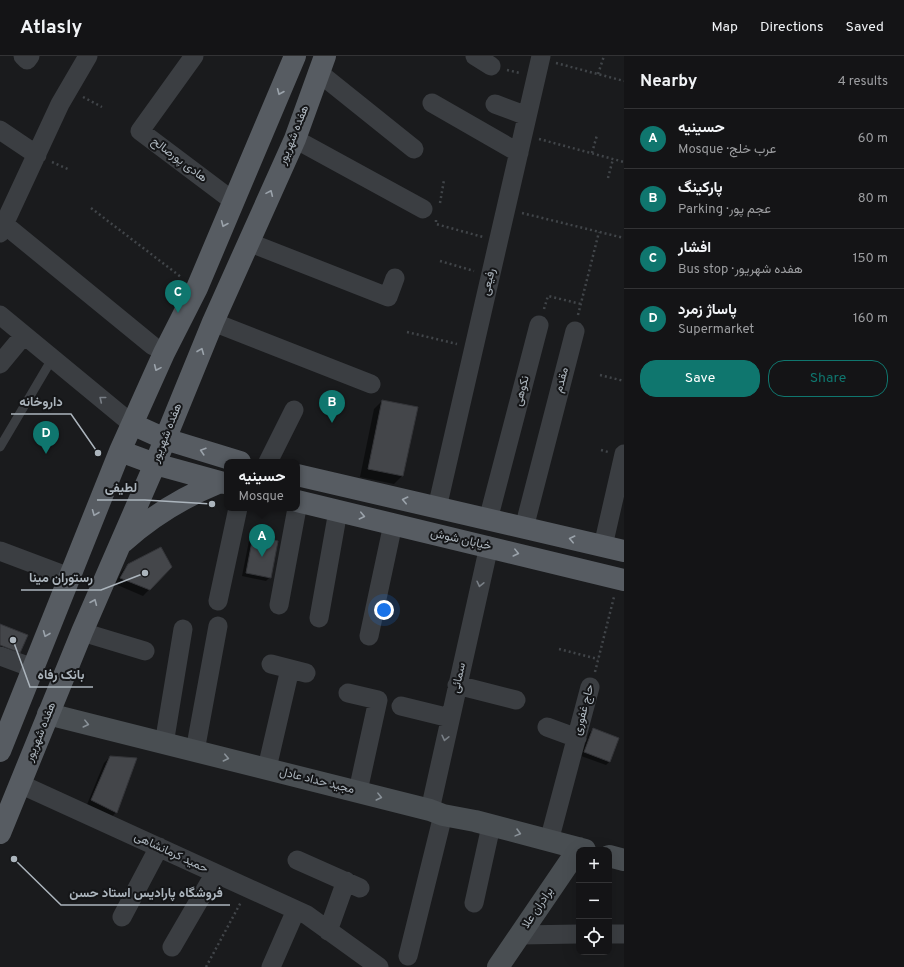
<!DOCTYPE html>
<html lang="en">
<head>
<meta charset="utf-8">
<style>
  :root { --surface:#141416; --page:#1d1d1f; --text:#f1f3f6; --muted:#9d9ea1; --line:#333335; --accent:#0f766e }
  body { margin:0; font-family:Overpass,Vazirmatn,sans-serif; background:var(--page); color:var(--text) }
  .controls { position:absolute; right:12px; bottom:12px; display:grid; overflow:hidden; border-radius:8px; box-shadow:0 4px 16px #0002 }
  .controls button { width:36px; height:36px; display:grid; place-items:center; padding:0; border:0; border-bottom:1px solid var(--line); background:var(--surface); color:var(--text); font:20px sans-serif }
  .you { position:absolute; left:384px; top:554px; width:14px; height:14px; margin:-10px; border:3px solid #fff; border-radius:50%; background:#1a73e8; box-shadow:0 0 0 6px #1a73e833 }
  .badge { display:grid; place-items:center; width:26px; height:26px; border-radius:50%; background:var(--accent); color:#fff; font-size:13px; font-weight:700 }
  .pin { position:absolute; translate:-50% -33px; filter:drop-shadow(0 1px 2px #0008) }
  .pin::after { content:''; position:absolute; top:21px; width:14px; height:12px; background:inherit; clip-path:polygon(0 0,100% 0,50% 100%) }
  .popup { position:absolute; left:224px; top:403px; width:76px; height:52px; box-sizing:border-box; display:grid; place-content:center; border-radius:8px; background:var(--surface); filter:drop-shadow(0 1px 3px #0005); font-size:13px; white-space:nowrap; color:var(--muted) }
  .popup b { font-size:15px; color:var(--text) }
  .popup::after { content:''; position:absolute; left:50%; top:100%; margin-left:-8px; border:8px solid transparent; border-top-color:var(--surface) }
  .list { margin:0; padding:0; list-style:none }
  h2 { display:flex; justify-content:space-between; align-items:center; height:52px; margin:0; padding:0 16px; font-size:17px }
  h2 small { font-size:13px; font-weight:400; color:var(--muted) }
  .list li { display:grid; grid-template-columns:26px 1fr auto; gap:12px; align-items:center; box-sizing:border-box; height:60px; padding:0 16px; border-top:1px solid var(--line) }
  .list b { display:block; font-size:15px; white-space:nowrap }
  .list p { margin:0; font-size:13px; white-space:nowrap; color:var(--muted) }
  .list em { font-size:13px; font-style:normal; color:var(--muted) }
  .actions { display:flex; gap:8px; padding:12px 16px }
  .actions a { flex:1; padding:9px 0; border:1px solid var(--accent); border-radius:16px; text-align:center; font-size:14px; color:var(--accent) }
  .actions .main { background:var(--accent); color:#fff }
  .icon { flex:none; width:22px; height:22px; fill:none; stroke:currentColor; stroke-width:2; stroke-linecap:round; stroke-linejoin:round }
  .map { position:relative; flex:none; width:624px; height:911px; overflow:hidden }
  header { display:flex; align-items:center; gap:24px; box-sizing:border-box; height:56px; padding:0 20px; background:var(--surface); border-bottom:1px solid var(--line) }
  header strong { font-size:19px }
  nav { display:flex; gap:22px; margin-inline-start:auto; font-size:14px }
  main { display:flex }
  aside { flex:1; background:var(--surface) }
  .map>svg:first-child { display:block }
  .shadow { fill:#0007 }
  .building { fill:#44464a; stroke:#343539 }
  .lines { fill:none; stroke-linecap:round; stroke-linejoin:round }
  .path { stroke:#414549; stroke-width:2.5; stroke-dasharray:2 3; stroke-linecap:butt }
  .lane { stroke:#3b3e42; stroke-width:9 }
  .street { stroke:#3b3e42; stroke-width:19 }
  .secondary { stroke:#494e52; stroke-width:22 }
  .primary { stroke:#575c62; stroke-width:22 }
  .oneway { stroke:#9ba3ab }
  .oneway2 { stroke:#797f86 }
  .oneway3 { stroke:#899198 }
  .labels { text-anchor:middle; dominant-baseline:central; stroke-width:4; stroke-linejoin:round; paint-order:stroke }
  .street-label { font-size:12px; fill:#acb5bd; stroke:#151618 }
  .leader { fill:none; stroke:#acb5bd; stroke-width:1.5 }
  .callout-dot { fill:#acb5bd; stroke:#151618; stroke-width:1.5 }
  .callout-label { font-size:13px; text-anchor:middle; font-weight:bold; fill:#acb5bd; stroke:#151618; stroke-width:4; stroke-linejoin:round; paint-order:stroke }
</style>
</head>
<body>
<header>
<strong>Atlasly</strong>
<nav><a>Map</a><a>Directions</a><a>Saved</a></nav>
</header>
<main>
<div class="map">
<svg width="624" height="911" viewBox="0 0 624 911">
  <rect width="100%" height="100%" fill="#1a1b1d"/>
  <path class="shadow" d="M382,345L416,352L402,420L394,428L360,421L374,353Z
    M253,481L270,521L266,525L242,520L249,485Z
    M128,509L171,511L143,540L115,528L122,515Z
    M0,569L27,579L20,597L16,601L0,595Z
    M593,673L610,705L606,709L581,700L589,677Z
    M110,701L116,756L110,763L86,751L104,707Z"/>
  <path class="building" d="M382,344L418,351L403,420L368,413Z
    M253,480L278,485L271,522L246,517Z
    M161,491L172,511L150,534L120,522L128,508Z
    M0,568L28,579L20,597L0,589Z
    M593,672L619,682L610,706L584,696Z
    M110,700L137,702L117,757L91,744Z"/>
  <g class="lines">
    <path class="path" d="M556,7L624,25
      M507,14L520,17
      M598,18L604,0
      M83,41L102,51
      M539,83L624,106
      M592,97L597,79
      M52,106L70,114
      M608,122L613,103
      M440,147L444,124
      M91,152L181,221
      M522,157L624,182
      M436,164V168L483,181
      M440,205L474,215
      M544,253L548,240L581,248
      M578,259L599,176
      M407,276L457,288
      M600,319L624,325
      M601,394L608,396
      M559,593L598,603
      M595,616L614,541
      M206,911L241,846"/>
    <path class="lane" d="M0,391L52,303"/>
    <path class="street" d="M23,0L27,4L30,0
      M194,0L140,75L233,145
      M475,0L491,10
      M318,16L414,93
      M432,47L519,97
      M495,48L527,60
      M0,74L37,99
      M295,83L423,153
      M4,168L153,290
      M0,177L60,48L88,0
      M248,186L388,241L395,222
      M0,259L132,368
      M213,266L371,328
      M0,308L24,279
      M268,406L294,354
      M437,452L541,0
      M488,464L539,269
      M524,472L575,275
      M603,490L624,398
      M0,495L69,521
      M218,545L238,452
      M279,549L297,452
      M319,562L338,455
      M82,576L145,595
      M369,580L393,468
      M0,600L33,612
      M271,608L306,617
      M457,629L516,644
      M348,637L378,644L358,735
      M401,650L450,662
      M547,671L577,682
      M164,688L183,573
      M195,695L218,570
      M267,712L290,613
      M20,728L307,859L379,911
      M430,754L489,490
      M549,785L590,631
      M297,804L360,832
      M474,847L491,770
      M122,861L159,791
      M328,875L346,825
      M609,878H624
      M520,879L579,878
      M172,891L215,817
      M408,900L443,759
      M271,911L296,854"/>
    <path class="secondary" d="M48,658L430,754L443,759L475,765L585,794
      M609,800L624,804
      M498,911L579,792"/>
    <path class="primary" d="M132,368L165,383L240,406
      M120,395L155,408L224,427
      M297,419L624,495
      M297,445L624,524
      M123,486C153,459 183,441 220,426
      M0,695L120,395L164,297L197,232L295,0
      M0,777L82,576L155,408L213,266L295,83L325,0"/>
  </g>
  <defs><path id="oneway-chevron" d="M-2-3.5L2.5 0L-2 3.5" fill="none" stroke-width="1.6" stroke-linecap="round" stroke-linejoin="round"/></defs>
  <g class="oneway">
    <use href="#oneway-chevron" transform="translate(280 36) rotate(113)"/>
    <use href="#oneway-chevron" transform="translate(270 137) rotate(-66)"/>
    <use href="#oneway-chevron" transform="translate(224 168) rotate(113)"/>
    <use href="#oneway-chevron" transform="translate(201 295) rotate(-68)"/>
    <use href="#oneway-chevron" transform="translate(157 312) rotate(114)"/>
    <use href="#oneway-chevron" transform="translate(203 395) rotate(-163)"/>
    <use href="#oneway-chevron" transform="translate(405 444) rotate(-167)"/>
    <use href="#oneway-chevron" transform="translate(95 457) rotate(112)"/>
    <use href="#oneway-chevron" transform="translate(362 460) rotate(13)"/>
    <use href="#oneway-chevron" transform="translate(572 483) rotate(-167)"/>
    <use href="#oneway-chevron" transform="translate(516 497) rotate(14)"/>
    <use href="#oneway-chevron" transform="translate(94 546) rotate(-67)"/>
    <use href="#oneway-chevron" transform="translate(46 578) rotate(112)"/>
  </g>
  <g class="oneway2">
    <use href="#oneway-chevron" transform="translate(102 343) rotate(-141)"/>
    <use href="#oneway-chevron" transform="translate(480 528) rotate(103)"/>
    <use href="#oneway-chevron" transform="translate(445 682) rotate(103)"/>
  </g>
  <g class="oneway3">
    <use href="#oneway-chevron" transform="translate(86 668) rotate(14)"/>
    <use href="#oneway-chevron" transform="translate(226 702) rotate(13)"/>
    <use href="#oneway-chevron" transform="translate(379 741) rotate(14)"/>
    <use href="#oneway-chevron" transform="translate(518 777) rotate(15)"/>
  </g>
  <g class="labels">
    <g class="street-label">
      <text transform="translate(294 79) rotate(-68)">هفده شهریور</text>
      <text transform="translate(179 104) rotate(37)">هادی پورصالح</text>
      <text transform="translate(489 226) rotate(-77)">رفیعی</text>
      <text transform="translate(562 324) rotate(-75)">مقدم</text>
      <text transform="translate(522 335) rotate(-75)">نکوهی</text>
      <text transform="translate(167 377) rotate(-68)">هفده شهریور</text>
      <text transform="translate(461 484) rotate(13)">خیابان شوش</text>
      <text transform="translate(459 622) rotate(-78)">سمائی</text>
      <text transform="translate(584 654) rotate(-75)">حاج غفوری</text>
      <text transform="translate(41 676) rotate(-68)">هفده شهریور</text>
      <text transform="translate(317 725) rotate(14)">مجید حداد عادل</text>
      <text transform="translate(171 797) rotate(25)">حمید کرمانشاهی</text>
      <text transform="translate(538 852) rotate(-56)">برادران علا</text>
    </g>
  </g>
  <path class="leader" d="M98 397L71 358H11M212 448L145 444H97M145 517L101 534H21M13 584L30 631H93M14 803L61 849H230"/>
  <g class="callout-dot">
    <circle cx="98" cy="397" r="4"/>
    <circle cx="212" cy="448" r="4"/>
    <circle cx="145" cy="517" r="4"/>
    <circle cx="13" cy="584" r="4"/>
    <circle cx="14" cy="803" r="4"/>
  </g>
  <g class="callout-label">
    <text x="41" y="350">داروخانه</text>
    <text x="121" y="436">لطیفی</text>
    <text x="61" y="526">رستوران مینا</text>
    <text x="61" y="623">بانک رفاه</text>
    <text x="146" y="841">فروشگاه پارادیس استاد حسن</text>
  </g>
</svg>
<div class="controls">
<button>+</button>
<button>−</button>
<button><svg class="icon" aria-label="locate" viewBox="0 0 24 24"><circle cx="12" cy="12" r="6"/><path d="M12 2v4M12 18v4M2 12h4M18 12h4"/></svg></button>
</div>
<div class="you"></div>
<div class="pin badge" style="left:262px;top:501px">A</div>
<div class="popup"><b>حسینیه</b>Mosque</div>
<div class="pin badge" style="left:332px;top:367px">B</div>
<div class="pin badge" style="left:178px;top:257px">C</div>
<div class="pin badge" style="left:46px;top:398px">D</div>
</div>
<aside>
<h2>Nearby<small>4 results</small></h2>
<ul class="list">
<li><span class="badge">A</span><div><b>حسینیه</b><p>Mosque · عرب خلج</p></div><em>60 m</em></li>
<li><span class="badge">B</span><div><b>پارکینگ</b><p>Parking · عجم پور</p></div><em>80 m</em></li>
<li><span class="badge">C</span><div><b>افشار</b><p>Bus stop · هفده شهریور</p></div><em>150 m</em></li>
<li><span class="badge">D</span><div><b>پاساژ زمرد</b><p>Supermarket</p></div><em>160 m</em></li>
</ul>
<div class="actions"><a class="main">Save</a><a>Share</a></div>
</aside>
</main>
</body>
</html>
